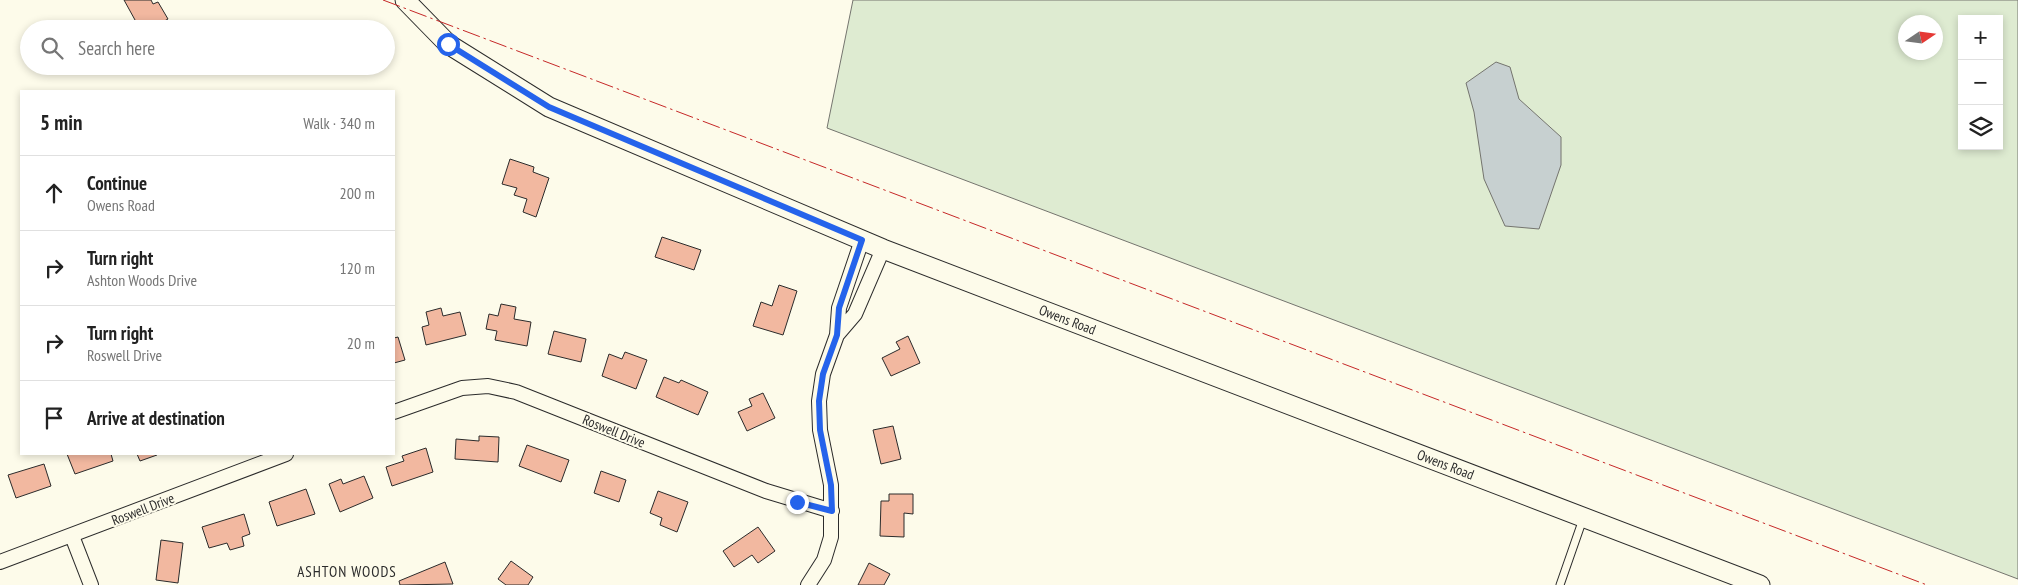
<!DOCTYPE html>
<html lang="en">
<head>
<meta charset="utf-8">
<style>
  :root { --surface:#fff; --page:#f2f2f2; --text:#222; --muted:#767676; --line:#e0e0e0 }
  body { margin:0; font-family:"PT Sans Narrow",sans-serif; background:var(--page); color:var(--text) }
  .controls { position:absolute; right:15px; top:15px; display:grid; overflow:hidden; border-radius:0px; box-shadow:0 2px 8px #0003 }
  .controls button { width:45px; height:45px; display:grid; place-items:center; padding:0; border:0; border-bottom:1px solid var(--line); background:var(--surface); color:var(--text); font:25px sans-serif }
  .compass { position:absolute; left:1898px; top:15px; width:45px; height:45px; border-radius:50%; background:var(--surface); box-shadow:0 2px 8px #0003; rotate:77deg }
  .stop { position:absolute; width:15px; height:15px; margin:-11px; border:4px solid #2563eb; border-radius:50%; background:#fff }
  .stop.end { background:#2563eb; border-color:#fff; box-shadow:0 1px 5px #0008 }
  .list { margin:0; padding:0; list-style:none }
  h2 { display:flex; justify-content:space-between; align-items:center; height:65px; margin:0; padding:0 20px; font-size:21px }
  h2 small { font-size:16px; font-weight:400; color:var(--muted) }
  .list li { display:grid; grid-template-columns:32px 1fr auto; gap:15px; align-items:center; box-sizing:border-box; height:75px; padding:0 20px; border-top:1px solid var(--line) }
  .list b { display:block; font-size:19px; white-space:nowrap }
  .list p { margin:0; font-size:16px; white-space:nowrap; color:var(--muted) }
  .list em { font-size:16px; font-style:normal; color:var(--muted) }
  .icon { flex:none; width:28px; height:28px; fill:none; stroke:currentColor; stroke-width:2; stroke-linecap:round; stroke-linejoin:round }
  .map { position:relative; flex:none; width:2018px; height:585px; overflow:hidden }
  .search { position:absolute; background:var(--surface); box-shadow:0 2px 8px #0003; left:20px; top:20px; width:375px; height:55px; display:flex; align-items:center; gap:12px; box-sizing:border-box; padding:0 18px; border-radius:28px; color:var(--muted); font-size:19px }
  .panel { position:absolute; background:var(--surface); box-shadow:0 2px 8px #0003; left:20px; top:90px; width:375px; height:365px; border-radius:0px }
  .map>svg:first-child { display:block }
  .green { fill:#deebd1; stroke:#74746e; fill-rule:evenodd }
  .water { fill:#c7d0d0; stroke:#74746e }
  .building { fill:#f2b8a0; stroke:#2b2b2b }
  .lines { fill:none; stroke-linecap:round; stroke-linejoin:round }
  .lane-casing { stroke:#2b2b2b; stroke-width:9 }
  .street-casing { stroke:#2b2b2b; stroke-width:16 }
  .secondary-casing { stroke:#2b2b2b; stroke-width:21 }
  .lane { stroke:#fdfbea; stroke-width:7 }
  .street { stroke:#fdfbea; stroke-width:14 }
  .secondary { stroke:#fdfbea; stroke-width:19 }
  .power { stroke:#c62828; stroke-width:1; stroke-dasharray:18 4 2.5 4; stroke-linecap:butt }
  .route { stroke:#2563eb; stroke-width:6 }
  .labels { text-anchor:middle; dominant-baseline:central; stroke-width:4; stroke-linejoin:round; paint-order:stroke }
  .street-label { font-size:14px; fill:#2b2b2b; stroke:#fdfbea }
  .neighbourhood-label { font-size:15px; letter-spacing:1px; fill:#2b2b2b; stroke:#fdfbea }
</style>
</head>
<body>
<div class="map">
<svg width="2018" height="585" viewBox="0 0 2018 585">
  <rect width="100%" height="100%" fill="#fdfbea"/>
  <path class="green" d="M853,0H2018V579L827,128ZM1962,19H1999V146H1962ZM1906,22H1936V52H1906Z"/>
  <path class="water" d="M1496,62L1510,67L1519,99L1561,137V165L1539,229L1505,226L1484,179L1474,112L1466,83Z"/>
  <path class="building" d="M124,0H151L153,4L158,2L168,19L150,29H140Z
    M510,159L534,167L533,172L549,178L536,217L523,212L527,199L514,195L517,188L502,184Z
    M662,237L701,250L694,270L655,257Z
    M779,285L797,291L783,335L753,326L761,302L772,306Z
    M501,304L516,307L514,319L531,322L527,346L495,340L497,331L486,329L489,314L498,316Z
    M441,308L443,316L460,312L466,335L426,345L422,327L429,325L426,312Z
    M554,331L586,339L581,362L548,354Z
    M908,336L920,363L891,376L882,358L900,349L896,342Z
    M398,337L405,360L394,363V338Z
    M625,352L647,360L636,389L602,376L609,354L622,359Z
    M664,377L679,383L681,380L708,392L698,415L656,397Z
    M763,393L775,418L747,431L738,412L752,406L749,399Z
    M893,426L901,459L881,464L873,430Z
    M479,436L499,437L498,462L455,459L456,439L479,441Z
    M527,445L569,460L561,482L519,466Z
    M426,448L433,472L392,486L386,467L404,461L402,456Z
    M67,454H111L113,461L75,474Z
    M137,454H157V455L140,461Z
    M44,464L51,486L16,498L8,475Z
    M601,471L626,480L619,502L594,493Z
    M364,476L373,498L340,512L329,484L341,479L343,484Z
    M306,489L315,514L277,526L269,502Z
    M658,491L688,502L677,532L660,525L662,518L650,513Z
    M889,494H913V514L904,513V537L880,536L881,501H889Z
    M244,514L250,534L242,537L244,546L230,550L227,543L209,548L202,527Z
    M758,527L775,551L758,563L752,555L734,567L723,551Z
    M161,540L183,543L178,583L156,580Z
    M511,561L533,577L528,585H506L498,579Z
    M445,562L453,584L400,585L399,581Z
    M869,563L890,574L884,585H858Z"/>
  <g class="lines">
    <g class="lane-casing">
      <path id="lane" d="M1560,585L1583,519"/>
    </g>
    <g class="street-casing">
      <path id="street" d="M837,335L855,314L883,249
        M394,412L462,388L488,386L516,392L766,491L832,511
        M72,536L91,585
        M0,562L286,454
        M808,585L824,560L831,537V485L820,430L819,401L823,374L837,335L839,308L862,240"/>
    </g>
    <g class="secondary-casing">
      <g id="secondary">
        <path id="s1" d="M405,0L448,44L549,107L883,249L1760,585"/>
      </g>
    </g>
    <use href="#lane" class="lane"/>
    <use href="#street" class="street"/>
    <use href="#secondary" class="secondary"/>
    <path class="power" d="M383,0L1927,585"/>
  </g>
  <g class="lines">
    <path class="route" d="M448,44L549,107L862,240L839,308L837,335L823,374L819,401L820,430L831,485L832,511L797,502"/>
  </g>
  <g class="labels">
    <g class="street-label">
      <text stroke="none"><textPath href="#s1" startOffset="741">Owens Road</textPath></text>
      <text transform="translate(614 431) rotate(22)">Roswell Drive</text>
      <text stroke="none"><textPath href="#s1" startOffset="1146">Owens Road</textPath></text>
      <text transform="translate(143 509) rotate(-21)">Roswell Drive</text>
    </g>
    <g class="neighbourhood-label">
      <text x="347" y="571">ASHTON WOODS</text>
    </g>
  </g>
</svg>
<div class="controls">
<button>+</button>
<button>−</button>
<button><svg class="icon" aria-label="layers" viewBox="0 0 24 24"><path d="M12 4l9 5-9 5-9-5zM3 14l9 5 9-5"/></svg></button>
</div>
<svg class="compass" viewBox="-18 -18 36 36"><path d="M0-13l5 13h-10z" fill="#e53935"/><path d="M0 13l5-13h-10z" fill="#767676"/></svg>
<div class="stop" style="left:448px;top:44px"></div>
<div class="stop end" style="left:797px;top:502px"></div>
<div class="search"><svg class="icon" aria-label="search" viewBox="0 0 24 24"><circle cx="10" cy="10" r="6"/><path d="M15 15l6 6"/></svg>Search here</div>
<section class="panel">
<h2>5 min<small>Walk · 340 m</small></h2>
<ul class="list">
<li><svg class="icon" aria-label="ahead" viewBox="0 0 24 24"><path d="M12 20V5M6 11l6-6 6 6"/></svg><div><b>Continue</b><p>Owens Road</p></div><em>200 m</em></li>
<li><svg class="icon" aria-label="right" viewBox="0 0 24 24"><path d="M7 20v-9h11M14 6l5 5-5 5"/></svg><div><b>Turn right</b><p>Ashton Woods Drive</p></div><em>120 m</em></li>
<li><svg class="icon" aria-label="right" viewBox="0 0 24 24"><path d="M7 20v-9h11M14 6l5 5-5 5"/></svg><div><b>Turn right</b><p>Roswell Drive</p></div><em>20 m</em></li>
<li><svg class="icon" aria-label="arrive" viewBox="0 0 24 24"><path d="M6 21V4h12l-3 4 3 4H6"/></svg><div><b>Arrive at destination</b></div></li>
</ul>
</section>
</div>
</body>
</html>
